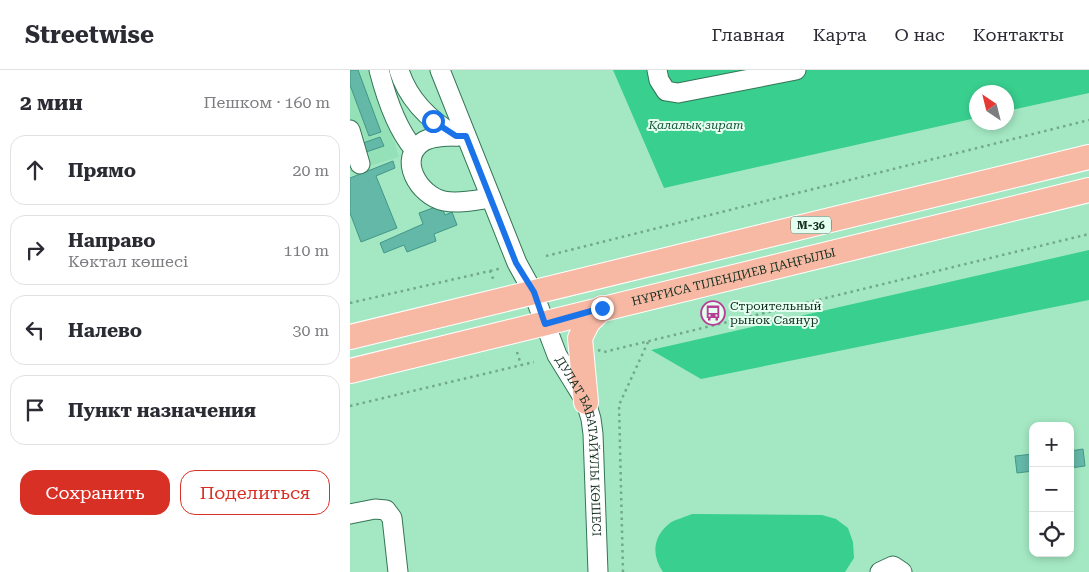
<!DOCTYPE html>
<html lang="ru">
<head>
<meta charset="utf-8">
<style>
  :root { --surface:#fff; --page:#f2f2f3; --text:#2b2b33; --muted:#7c7c81; --line:#e1e1e2; --accent:#d93025 }
  body { margin:0; font-family:"Roboto Serif",serif; background:var(--page); color:var(--text) }
  .controls { position:absolute; right:15px; bottom:15px; display:grid; overflow:hidden; border-radius:10px; box-shadow:0 2px 8px #0003 }
  .controls button { width:45px; height:45px; display:grid; place-items:center; padding:0; border:0; border-bottom:1px solid var(--line); background:var(--surface); color:var(--text); font:25px sans-serif }
  .compass { position:absolute; left:619px; top:15px; width:45px; height:45px; border-radius:50%; background:var(--surface); box-shadow:0 2px 8px #0003; rotate:325deg }
  .stop { position:absolute; width:15px; height:15px; margin:-11px; border:4px solid #1a73e8; border-radius:50%; background:#fff }
  .stop.end { background:#1a73e8; border-color:#fff; box-shadow:0 1px 5px #0008 }
  .list { margin:0; padding:0; list-style:none }
  h2 { display:flex; justify-content:space-between; align-items:center; height:65px; margin:0; padding:0 20px; font-size:21px }
  h2 small { font-size:16px; font-weight:400; color:var(--muted) }
  .list li { display:grid; grid-template-columns:32px 1fr auto; gap:15px; align-items:center; box-sizing:border-box; height:70px; margin:0 10px 10px; padding:0 10px; border:1px solid var(--line); border-radius:15px }
  .list b { display:block; font-size:19px; white-space:nowrap }
  .list p { margin:0; font-size:16px; white-space:nowrap; color:var(--muted) }
  .list em { font-size:16px; font-style:normal; color:var(--muted) }
  .actions { display:flex; gap:10px; padding:15px 20px }
  .actions a { flex:1; padding:11px 0; border:1px solid var(--accent); border-radius:15px; text-align:center; font-size:18px; color:var(--accent) }
  .actions .main { background:var(--accent); color:#fff }
  .icon { flex:none; width:28px; height:28px; fill:none; stroke:currentColor; stroke-width:2; stroke-linecap:round; stroke-linejoin:round }
  .map { position:relative; flex:none; width:739px; height:502px; overflow:hidden }
  header { display:flex; align-items:center; gap:30px; box-sizing:border-box; height:70px; padding:0 25px; background:var(--surface); border-bottom:1px solid var(--line) }
  header strong { font-size:24px }
  nav { display:flex; gap:28px; margin-inline-start:auto; font-size:18px }
  main { display:flex }
  aside { flex:1; background:var(--surface) }
  .map>svg:first-child { display:block }
  .built { fill:#94e1b7 }
  .green { fill:#39cf8f }
  .building { fill:#64b8a8; stroke:#429788 }
  .lines { fill:none; stroke-linecap:round; stroke-linejoin:round }
  .minor-casing { stroke:#337555; stroke-width:21 }
  .major-casing { stroke:#fff; stroke-width:26 }
  .path { stroke:#72a88b; stroke-width:2.5; stroke-dasharray:2.5 4; stroke-linecap:butt }
  .minor { stroke:#fff; stroke-width:19 }
  .major { stroke:#f7b9a4; stroke-width:24 }
  .route { stroke:#1a73e8; stroke-width:6 }
  .labels { text-anchor:middle; dominant-baseline:central; stroke-width:4; stroke-linejoin:round; paint-order:stroke }
  .shield { fill:#e4ffef; stroke:#526d5e; stroke-width:1 }
  .shield-label { font-size:11px; font-weight:bold; fill:#132e20 }
  .park-label { font-size:12px; font-style:italic; fill:#145237; stroke:#e4ffef }
  .street-label { font-size:12px; fill:#132e20; stroke:#e4ffef }
  .poi-label { font-size:12px; fill:#132e20; stroke:#e4ffef; text-anchor:start }
</style>
</head>
<body>
<header>
<strong>Streetwise</strong>
<nav><a>Главная</a><a>Карта</a><a>О нас</a><a>Контакты</a></nav>
</header>
<main>
<aside>
<h2>2 мин<small>Пешком · 160 m</small></h2>
<ul class="list">
<li><svg class="icon" aria-label="ahead" viewBox="0 0 24 24"><path d="M12 20V5M6 11l6-6 6 6"/></svg><div><b>Прямо</b></div><em>20 m</em></li>
<li><svg class="icon" aria-label="right" viewBox="0 0 24 24"><path d="M7 20v-9h11M14 6l5 5-5 5"/></svg><div><b>Направо</b><p>Көктал көшесі</p></div><em>110 m</em></li>
<li><svg class="icon" aria-label="left" viewBox="0 0 24 24"><path d="M17 20v-9H6M10 6l-5 5 5 5"/></svg><div><b>Налево</b></div><em>30 m</em></li>
<li><svg class="icon" aria-label="arrive" viewBox="0 0 24 24"><path d="M6 21V4h12l-3 4 3 4H6"/></svg><div><b>Пункт назначения</b></div></li>
</ul>
<div class="actions"><a class="main">Сохранить</a><a>Поделиться</a></div>
</aside>
<div class="map">
<svg width="739" height="502" viewBox="0 0 739 502">
  <rect width="100%" height="100%" fill="#a4e8c3"/>
  <path class="built" d="M0,0H23L49,87L0,102Z"/>
  <path class="green" d="M263,0H739V23L657,41L656,22H626V48L314,118Z
    M739,180V230L351,309L301,280Z
    M342,444L472,445L486,449L498,458L503,472L504,488L495,502H313C301,485 303,466 320,453C326,449 336,447 342,444Z"/>
  <path class="building" d="M0,0H8L31,62L19,66L0,15Z
    M30,67L34,76L16,82L13,73Z
    M43,91L45,98L26,106L47,158L11,172L0,143V108Z
    M91,135L95,145L102,142L107,155L84,164L86,171L57,182L54,175L34,183L30,173L73,154L69,143Z
    M733,379L735,396L720,398V381Z
    M683,384V401L667,403L665,386Z"/>
  <g class="lines">
    <g class="minor-casing">
      <g id="minor">
        <path d="M29,0C36,27 46,58 64,79"/>
        <path d="M49,0C58,30 79,50 106,66"/>
        <path id="s1" d="M90,0L167,193L183,222L207,285L236,332L241,349L243,364L248,502"/>
        <path d="M307,0L309,10L316,21L328,23L446,0"/>
        <path d="M0,60L10,94"/>
        <path d="M116,66C103,66 85,65 74,71C46,88 69,126 94,131C109,134 126,130 141,128"/>
        <path d="M0,444L25,439L36,440L42,448L48,502"/>
        <path d="M530,502L543,496L552,502"/>
      </g>
    </g>
    <g class="major-casing">
      <g id="major">
        <path d="M0,267L739,87"/>
        <path id="s2" d="M0,301L739,120"/>
        <path d="M236,332L230,268L238,252L252,238"/>
      </g>
    </g>
    <path class="path" d="M196,186L739,50
      M140,201L152,198
      M0,233L140,201L144,211
      M248,280L254,282L739,164
      M167,282L171,295
      M0,336L184,292
      M273,502L269,335L298,272"/>
    <use href="#minor" class="minor"/>
    <use href="#major" class="major"/>
  </g>
  <g class="lines">
    <path class="route" d="M83,51L106,66H116L166,193L184,222L195,254L252,238"/>
  </g>
  <defs>
    <g id="bus-ring" transform="scale(1.25)"><circle r="9.5" fill="#e4ffef" stroke="#b63f96" stroke-width="1.5"/><path d="M-5-6H5V4H4V6H2V4H-2V6H-4V4H-5ZM-3.5-4V0h7V-4ZM-3.5 1.2v1.5H-2V1.2ZM2 1.2v1.5H3.5V1.2Z" fill="#b63f96"/></g>
  </defs>
  <g fill-rule="evenodd">
    <use href="#bus-ring" x="363" y="243"/>
  </g>
  <g class="labels">
    <rect class="shield" x="441" y="146.5" width="40" height="17" rx="4"/>
    <g class="shield-label">
      <text x="461" y="155">M-36</text>
    </g>
    <g class="park-label">
      <text x="346" y="55">Қалалық зират</text>
    </g>
    <g class="street-label">
      <text stroke="none"><textPath href="#s2" startOffset="395">НҰРҒИСА ТІЛЕНДИЕВ ДАҢҒЫЛЫ</textPath></text>
      <text stroke="none"><textPath href="#s1" startOffset="405">ДУЛАТ БАБАТАЙҰЛЫ КӨШЕСІ</textPath></text>
    </g>
    <g class="poi-label">
      <text x="380" y="236">Строительный<tspan x="380" dy="14">рынок Саянур</tspan></text>
    </g>
  </g>
</svg>
<div class="controls">
<button>+</button>
<button>−</button>
<button><svg class="icon" aria-label="locate" viewBox="0 0 24 24"><circle cx="12" cy="12" r="6"/><path d="M12 2v4M12 18v4M2 12h4M18 12h4"/></svg></button>
</div>
<svg class="compass" viewBox="-18 -18 36 36"><path d="M0-13l5 13h-10z" fill="#e53935"/><path d="M0 13l5-13h-10z" fill="#7c7c81"/></svg>
<div class="stop" style="left:83px;top:51px"></div>
<div class="stop end" style="left:252px;top:238px"></div>
</div>
</main>
</body>
</html>
